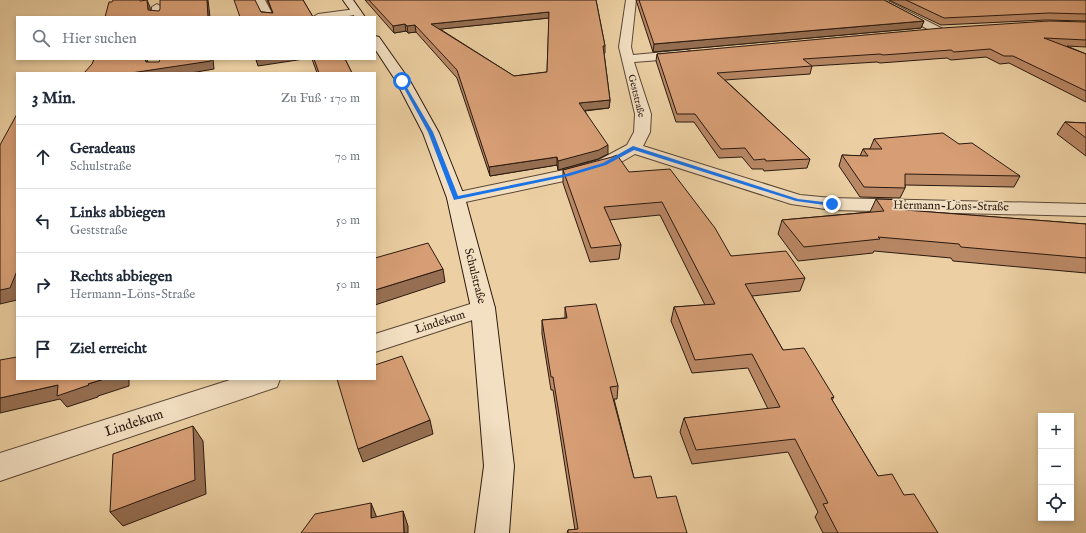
<!DOCTYPE html>
<html lang="de">
<head>
<meta charset="utf-8">
<style>
  :root { --surface:#fff; --page:#f6f6f7; --text:#1f2937; --muted:#747a83; --line:#e0e1e3 }
  body { margin:0; font-family:"IM FELL English",serif; background:var(--page); color:var(--text) }
  .controls { position:absolute; right:12px; bottom:12px; display:grid; overflow:hidden; border-radius:0px; box-shadow:0 2px 6px #0003 }
  .controls button { width:36px; height:36px; display:grid; place-items:center; padding:0; border:0; border-bottom:1px solid var(--line); background:var(--surface); color:var(--text); font:20px sans-serif }
  .stop { position:absolute; width:12px; height:12px; margin:-9px; border:3px solid #1a73e8; border-radius:50%; background:#fff }
  .stop.end { background:#1a73e8; border-color:#fff; box-shadow:0 1px 4px #0008 }
  .list { margin:0; padding:0; list-style:none }
  h2 { display:flex; justify-content:space-between; align-items:center; height:52px; margin:0; padding:0 16px; font-size:17px }
  h2 small { font-size:13px; font-weight:400; color:var(--muted) }
  .list li { display:grid; grid-template-columns:26px 1fr auto; gap:12px; align-items:center; box-sizing:border-box; height:64px; padding:0 16px; border-top:1px solid var(--line) }
  .list b { display:block; font-size:15px; white-space:nowrap }
  .list p { margin:0; font-size:13px; white-space:nowrap; color:var(--muted) }
  .list em { font-size:13px; font-style:normal; color:var(--muted) }
  .icon { flex:none; width:22px; height:22px; fill:none; stroke:currentColor; stroke-width:2; stroke-linecap:round; stroke-linejoin:round }
  .map { position:relative; flex:none; width:1086px; height:533px; overflow:hidden }
  .search { position:absolute; background:var(--surface); box-shadow:0 2px 6px #0003; left:16px; top:16px; width:360px; height:44px; display:flex; align-items:center; gap:10px; box-sizing:border-box; padding:0 14px; border-radius:0px; color:var(--muted); font-size:15px }
  .panel { position:absolute; background:var(--surface); box-shadow:0 2px 6px #0003; left:16px; top:72px; width:360px; height:308px; border-radius:0px }
  .map>svg:first-child { display:block }
  .lines { fill:none; stroke-linecap:round; stroke-linejoin:round }
  .street-casing { stroke:#5a4734; stroke-width:2 }
  .secondary-casing { stroke:#2a190f; stroke-width:2 }
  .street { fill:#f3e0c3; fill-rule:evenodd }
  .secondary { fill:#f3e0c3; fill-rule:evenodd }
  .wall { fill:#b98865; stroke:#2a190f; fill-rule:evenodd }
  .shaded-wall { fill:#966f52; stroke:#2a190f }
  .building { fill:#d79e75; stroke:#2a190f; fill-rule:evenodd }
  .route { fill:#1a73e8 }
  .labels { text-anchor:middle; dominant-baseline:central; stroke-width:3.5; stroke-linejoin:round; paint-order:stroke }
  .far-street-label { font-size:10px; fill:#2a190f; stroke:#f3e0c3 }
  .street-label { font-size:12px; fill:#2a190f; stroke:#f3e0c3 }
  .near-street-label { font-size:14px; fill:#2a190f; stroke:#f3e0c3 }
</style>
</head>
<body>
<div class="map">
<svg width="1086" height="533" viewBox="0 0 1086 533">
  <rect width="100%" height="100%" fill="#ecd0a3"/>
  <filter id="stains"><feTurbulence type="fractalNoise" baseFrequency=".005" numOctaves="4"/><feColorMatrix values="0 0 0 0 .2 0 0 0 0 .09 0 0 0 0 .02 0 0 0 .5 -.17"/></filter>
  <radialGradient id="worn" r=".72"><stop offset=".6" stop-color="#630" stop-opacity="0"/><stop offset="1" stop-color="#630" stop-opacity=".3"/></radialGradient>
  <g class="lines">
    <g class="street-casing">
      <path id="street" d="M255,0H265L274,17H264Z
        M626,0H636L631,47L633,55L686,50L690,51L692,54L690,57L686,58L634,62L651,114L650,132L643,146L800,195L832,198L1086,204V216L832,210L791,204L635,154L611,168L573,179L456,204L449,202L447,198L449,194L564,170L599,160L627,145L634,132L635,114L619,47Z
        M873,0H886L943,29L945,31L943,33H935Z
        M157,4L162,7V17H152V7Z
        M356,9L360,10L361,12L360,14L343,17H313L318,14Z
        M483,300L491,302L495,308L491,314L375,352V334Z
        M233,379H280L277,387L0,481V453Z"/>
    </g>
    <g class="secondary-casing">
      <path id="secondary" d="M343,0H353L365,17H355Z
        M375,36L379,37L410,81L439,133L465,198L495,308L514,466L509,533H475L484,466L471,308L447,198L423,133L396,81L375,49Z"/>
    </g>
    <use href="#street" class="street"/>
    <use href="#secondary" class="secondary"/>
  </g>
  <path class="wall" d="M267,0H303L313,17L261,12L273,13Z
    M365,0H596L605,46V53H604L610,100L609,108L585,111L608,154L598,159L558,170L557,165L490,176L457,78L416,32L408,33L406,31L394,33ZM549,18L547,72L514,76L440,29Z
    M636,0H884L924,21L921,28L653,52Z
    M889,0H1086V21L1045,20L941,25Z
    M1086,22V47L1067,46L1086,54V102L1009,63L1000,64L986,57L951,60L947,58L880,63L877,62L812,66L810,74L725,80L810,159L807,168L764,171L763,169H752L742,157L719,158L694,122H676L656,61L657,54Z
    M312,59H345L352,73H317Z
    M1065,122L1086,123V156L1057,134Z
    M874,139L959,144L1020,176L1014,187L905,185V188L900,198L860,197L839,166L842,155L860,156L863,149H870Z
    M563,170L629,172L731,256L805,278L800,291L752,296L783,350L834,397L832,400L878,476L904,495L938,533H823L815,517L818,512L788,452L692,464L680,432L684,418L768,409L748,368L692,373L671,321L674,307L705,305L660,215L609,220L621,245L619,259L590,262L563,183Z
    M876,199L905,210L1086,224V273L953,261L951,258L874,251L873,253L798,261L778,234L782,220L870,212Z
    M565,307L618,386L617,399H614L634,478L657,498L687,533H567L568,530H575L553,390H551L542,334V320L565,318Z"/>
  <path class="shaded-wall" d="M147,0L150,7L151,17L148,10Z
    M207,0H208L210,17H208Z
    M549,12V18L432,30L431,24Z
    M924,21L921,28L653,52L654,44Z
    M405,24L406,31L394,33L393,26Z
    M415,25L416,32L408,33L407,26Z
    M145,59H147L150,70L213,59L214,69L191,73H131L146,62Z
    M264,59H304L258,66L256,60Z
    M610,100L609,108L579,111V103Z
    M608,145V154L598,159L558,170V161Z
    M557,157V165L490,176L489,167Z
    M443,269L445,282L375,305V290Z
    M17,271V300L0,304V290Z
    M104,379H129V386L98,396V397L67,407L60,399L0,413V398L58,385L88,384Z
    M430,420L433,434L363,462L358,449Z
    M193,426L203,441L206,494L123,526L110,512Z
    M371,503L377,518H371Z
    M403,511L408,526V533H404Z"/>
  <path class="building" d="M113,0H140V1L147,0L148,10L159,11L160,9V0H207L208,17H105L109,2H112Z
    M234,0H255L261,12L273,13L268,0H303L313,17H240Z
    M369,0H596L605,46H603L610,100L579,103L608,145L599,150L558,161L557,157L489,167L457,70L415,25L407,26L405,24L393,26ZM549,12L547,72L514,76L431,24Z
    M639,0H884L924,21L654,44Z
    M906,0H1086V14L1049,13L944,18Z
    M1049,21L1086,22V40L1044,38L1086,54V91L1013,56H1004L990,49L954,52L951,50L883,55L880,54L803,59L812,66L717,73L810,159L766,161L765,159L754,160L745,148L721,149L695,114H677L657,54L942,28Z
    M94,59H145L146,62H159L160,59H211V61L131,73H84L92,64Z
    M314,59H345L352,73H319Z
    M17,114V271L10,288L0,290V145Z
    M1065,122L1086,123V138Z
    M943,133L959,144L972,143L1020,176L905,174V188L864,187L842,155L868,156L863,149H882L874,139Z
    M617,155L629,172L670,169L715,228L731,256L786,251L805,278L745,284L783,350L804,348L834,397L831,398L878,476L892,474L904,495L914,494L938,533H838L823,504L828,503L795,439L696,450L684,418L780,407L752,354L695,360L674,307L715,304L662,202L604,207L621,245L591,248L563,170L612,157Z
    M876,199L905,200V210L1086,224V258L961,247L959,244L878,237L880,239L804,247L782,220L884,211Z
    M428,243L443,269L375,290V258Z
    M596,304L618,386L610,387L634,478L651,476L657,498L676,496L687,533H568V530L578,529L553,377H551L542,320L567,318L565,307Z
    M402,356L430,420L358,449L337,379H375V365Z
    M17,357V379H104L88,384L89,385L57,396L58,385L0,398V360Z
    M193,426L195,480L110,512L113,454Z
    M371,503V518L403,511L404,533H301L315,514Z"/>
  <path class="route" d="M402,79L433,132L458,196L566,174L603,163L633,146L798,199L832,203L834,204L832,206L796,201L634,150L606,165L569,176L454,200L428,132L400,81Z"/>
  <g class="labels">
    <g class="far-street-label">
      <text transform="translate(636 96) rotate(76)">Geststraße</text>
    </g>
    <g class="street-label">
      <text transform="translate(951 206) rotate(1)">Hermann-Löns-Straße</text>
      <text transform="translate(475 276) rotate(76)">Schulstraße</text>
      <text transform="translate(440 322) rotate(-18)">Lindekum</text>
    </g>
    <g class="near-street-label">
      <text transform="translate(134 423) rotate(-18)">Lindekum</text>
    </g>
  </g>
  <rect width="100%" height="100%" filter="url(#stains)"/>
  <rect width="100%" height="100%" fill="url(#worn)"/>
</svg>
<div class="controls">
<button>+</button>
<button>−</button>
<button><svg class="icon" aria-label="locate" viewBox="0 0 24 24"><circle cx="12" cy="12" r="6"/><path d="M12 2v4M12 18v4M2 12h4M18 12h4"/></svg></button>
</div>
<div class="stop" style="left:402px;top:81px"></div>
<div class="stop end" style="left:832px;top:204px"></div>
<div class="search"><svg class="icon" aria-label="search" viewBox="0 0 24 24"><circle cx="10" cy="10" r="6"/><path d="M15 15l6 6"/></svg>Hier suchen</div>
<section class="panel">
<h2>3 Min.<small>Zu Fuß · 170 m</small></h2>
<ul class="list">
<li><svg class="icon" aria-label="ahead" viewBox="0 0 24 24"><path d="M12 20V5M6 11l6-6 6 6"/></svg><div><b>Geradeaus</b><p>Schulstraße</p></div><em>70 m</em></li>
<li><svg class="icon" aria-label="left" viewBox="0 0 24 24"><path d="M17 20v-9H6M10 6l-5 5 5 5"/></svg><div><b>Links abbiegen</b><p>Geststraße</p></div><em>50 m</em></li>
<li><svg class="icon" aria-label="right" viewBox="0 0 24 24"><path d="M7 20v-9h11M14 6l5 5-5 5"/></svg><div><b>Rechts abbiegen</b><p>Hermann-Löns-Straße</p></div><em>50 m</em></li>
<li><svg class="icon" aria-label="arrive" viewBox="0 0 24 24"><path d="M6 21V4h12l-3 4 3 4H6"/></svg><div><b>Ziel erreicht</b></div></li>
</ul>
</section>
</div>
</body>
</html>
